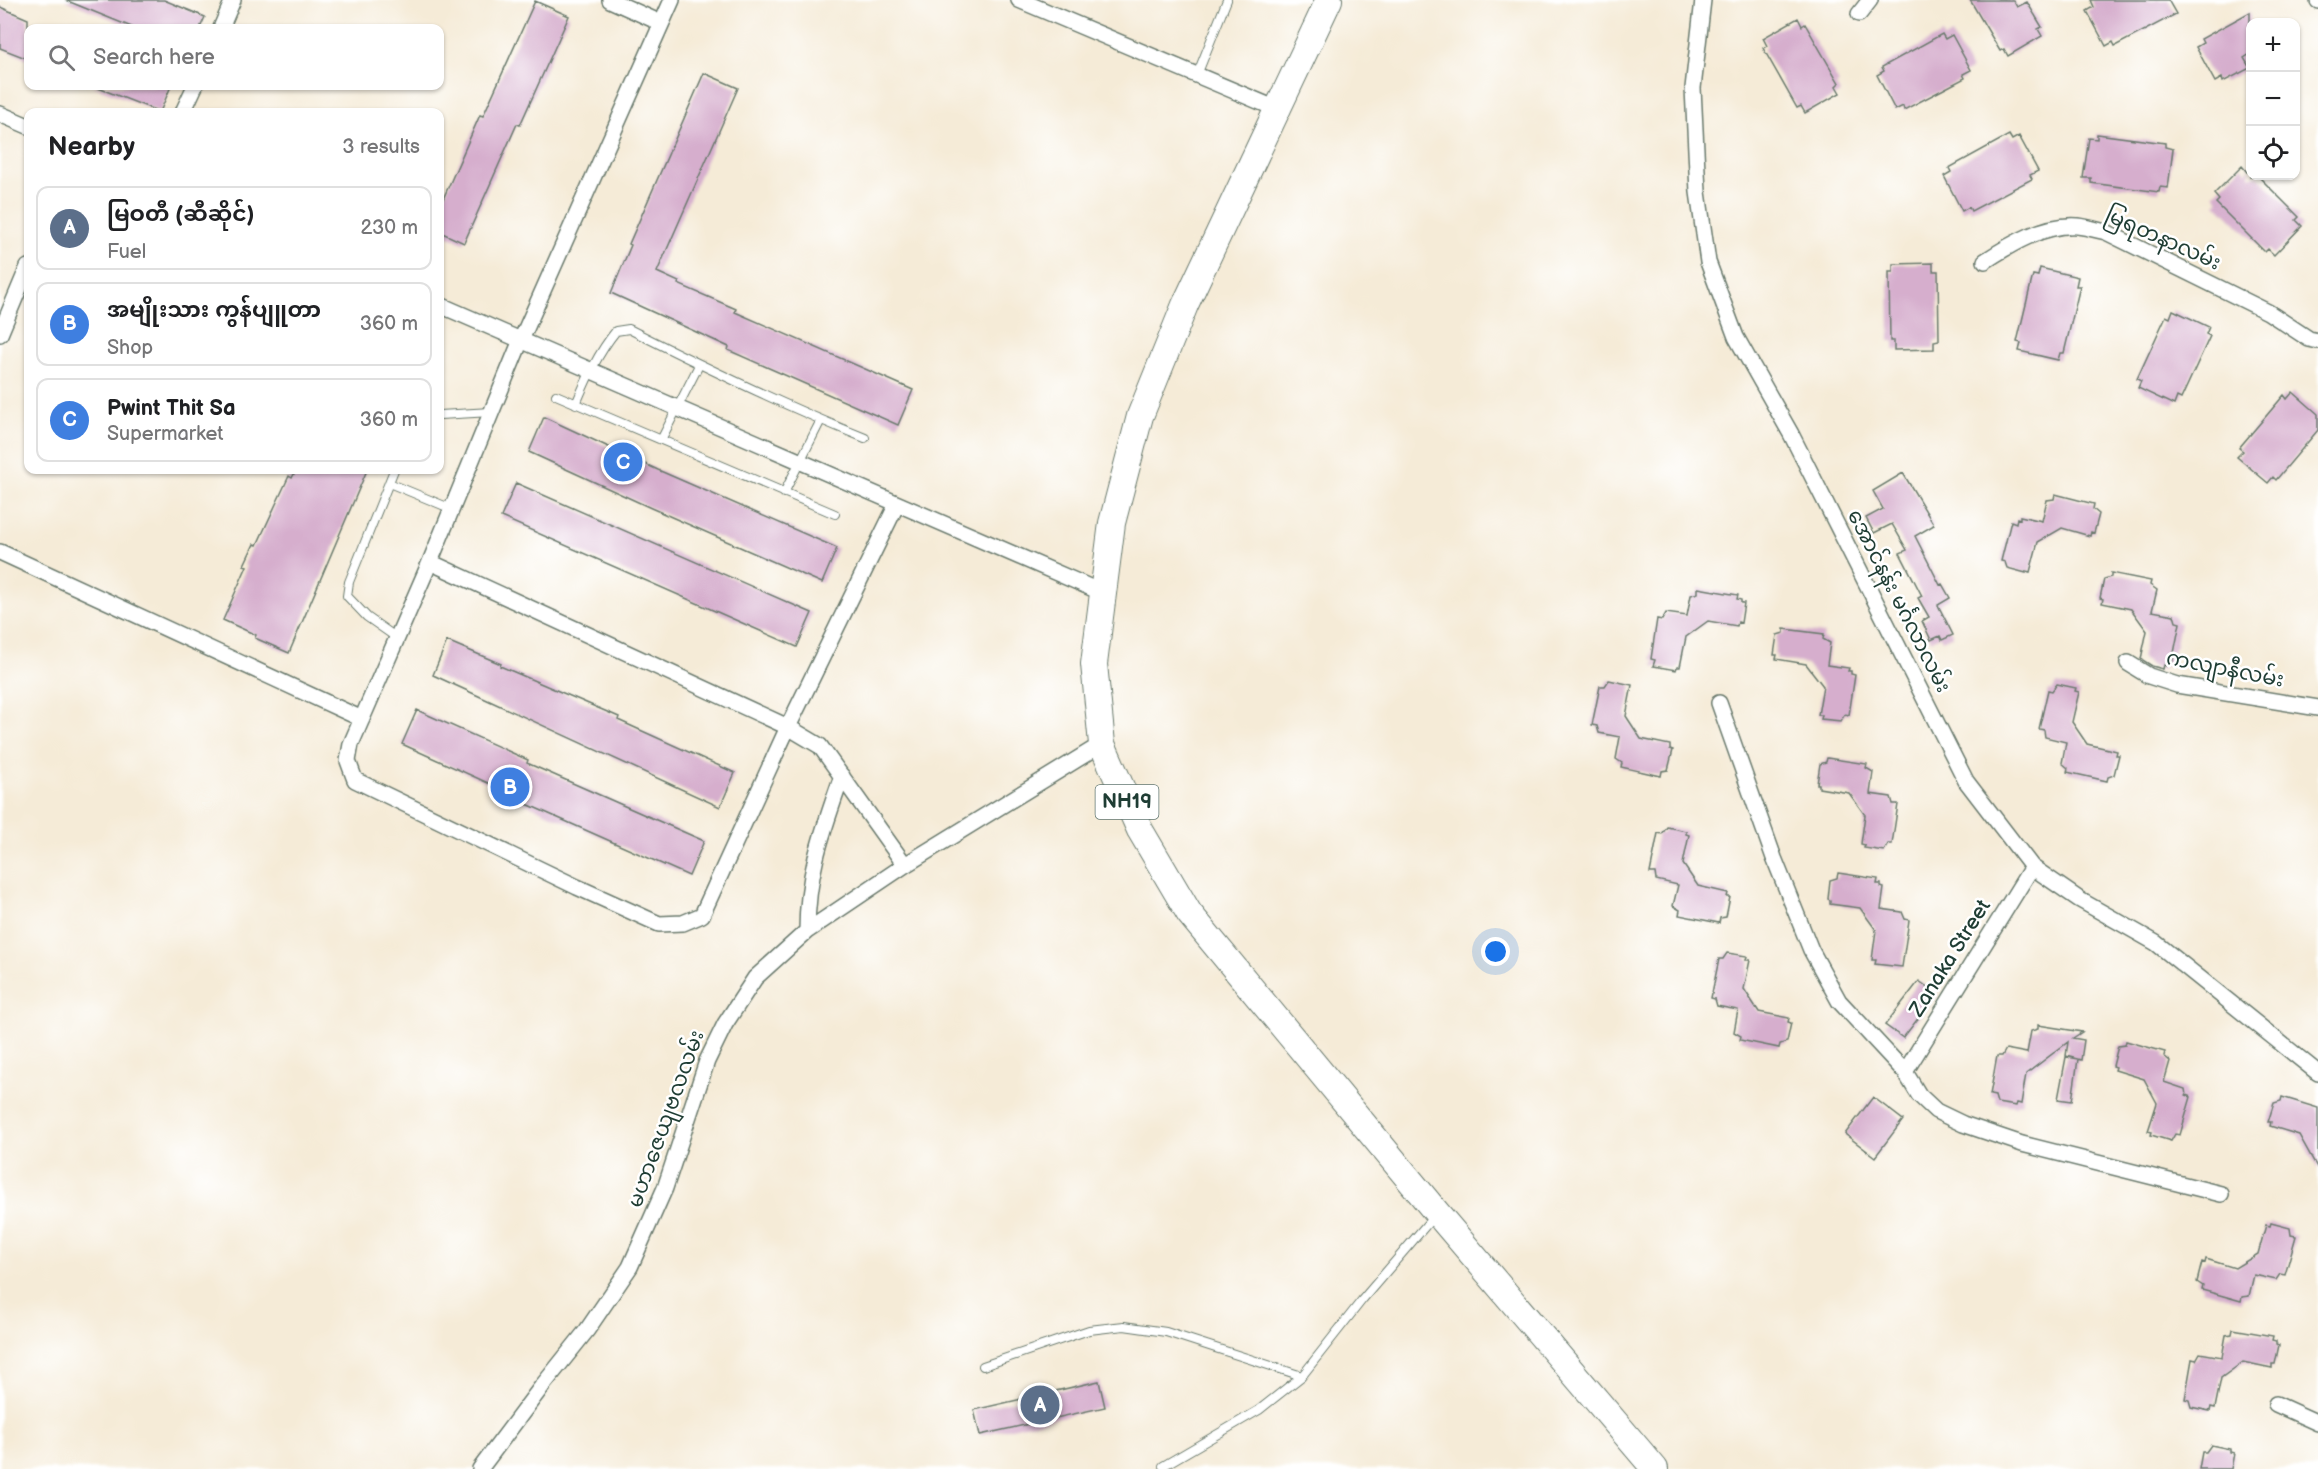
<!DOCTYPE html>
<html lang="en">
<head>
<meta charset="utf-8">
<style>
  :root { --surface:#fff; --page:#f2f2f2; --text:#202124; --muted:#757577; --line:#e0e0e0; --accent:#c8321e }
  body { margin:0; font-family:"Balsamiq Sans","Noto Sans Myanmar",sans-serif; background:var(--page); color:var(--text) }
  .controls { position:absolute; right:18px; top:18px; display:grid; overflow:hidden; border-radius:12px; box-shadow:0 2px 4px #0004 }
  .controls button { width:54px; height:54px; display:grid; place-items:center; padding:0; border:0; border-bottom:2px solid var(--line); background:var(--surface); color:var(--text); font:30px sans-serif }
  .you { position:absolute; left:1496px; top:952px; width:21px; height:21px; margin:-15px; border:4px solid #fff; border-radius:50%; background:#1a73e8; box-shadow:0 0 0 9px #1a73e833 }
  .badge { display:grid; place-items:center; width:39px; height:39px; border-radius:50%; background:var(--accent); color:#fff; font-size:20px; font-weight:700 }
  .pin { position:absolute; translate:-50% -50%; border:3px solid #fff; box-shadow:0 2px 6px #0006 }
  .list { margin:0; padding:0; list-style:none }
  h2 { display:flex; justify-content:space-between; align-items:center; height:78px; margin:0; padding:0 24px; font-size:26px }
  h2 small { font-size:20px; font-weight:400; color:var(--muted) }
  .list li { display:grid; grid-template-columns:39px 1fr auto; gap:18px; align-items:center; box-sizing:border-box; height:84px; margin:0 12px 12px; padding:0 12px; border:2px solid var(--line); border-radius:12px }
  .list b { display:block; font-size:22px; white-space:nowrap }
  .list p { margin:0; font-size:20px; white-space:nowrap; color:var(--muted) }
  .list em { font-size:20px; font-style:normal; color:var(--muted) }
  .icon { flex:none; width:33px; height:33px; fill:none; stroke:currentColor; stroke-width:2; stroke-linecap:round; stroke-linejoin:round }
  .map { position:relative; flex:none; width:2318px; height:1469px; overflow:hidden }
  .search { position:absolute; background:var(--surface); box-shadow:0 2px 4px #0004; left:24px; top:24px; width:420px; height:66px; display:flex; align-items:center; gap:15px; box-sizing:border-box; padding:0 21px; border-radius:12px; color:var(--muted); font-size:22px }
  .panel { position:absolute; background:var(--surface); box-shadow:0 2px 4px #0004; left:24px; top:108px; width:420px; height:366px; border-radius:12px }
  .map>svg:first-child { display:block }
  .building { fill:#d6aecd }
  .lines { fill:none; stroke-linecap:round; stroke-linejoin:round }
  .service-casing { stroke:#6a7a6d; stroke-width:10 }
  .minor-casing { stroke:#6a7a6d; stroke-width:18 }
  .trunk-casing { stroke:#6a7a6d; stroke-width:28 }
  .service { stroke:#fff; stroke-width:8 }
  .minor { stroke:#fff; stroke-width:15 }
  .trunk { stroke:#fff; stroke-width:26 }
  .labels { text-anchor:middle; dominant-baseline:central; stroke-width:5; stroke-linejoin:round; paint-order:stroke }
  .shield { fill:#fff; stroke:#627771; stroke-width:1.5 }
  .shield-label { font-size:20px; font-weight:bold; fill:#1f3d34 }
  .street-label { font-size:21px; fill:#1f3d34; stroke:#fff }
</style>
</head>
<body>
<div class="map">
<svg width="2318" height="1469" viewBox="0 0 2318 1469">
  <rect width="100%" height="100%" fill="#fff"/>
  <filter id="ink" filterUnits="userSpaceOnUse"><feTurbulence type="fractalNoise" baseFrequency=".0167" numOctaves="2"/><feDisplacementMap in="SourceGraphic" scale="12" xChannelSelector="R" yChannelSelector="G"/><feConvolveMatrix kernelMatrix="1 2 1 2 8 2 1 2 1" color-interpolation-filters="sRGB"/></filter>
  <filter id="wash" filterUnits="userSpaceOnUse"><feTurbulence type="fractalNoise" baseFrequency=".008" numOctaves="4" result="noise"/><feDisplacementMap in="SourceGraphic" scale="24" xChannelSelector="R" yChannelSelector="G"/><feGaussianBlur stdDeviation="1.35" result="paint"/><feColorMatrix in="noise" values="0 0 0 0 0 0 0 0 0 0 0 0 0 0 0 0 0 1.4 0 .05"/><feComposite in="paint" operator="in"/></filter>
  <g filter="url(#wash)">
    <rect width="100%" height="100%" fill="#f5ebd7"/>
    <g id="blocks">
      <path class="building" d="M65,0H164L205,17L200,28H134Z
        M1970,0H2013L2017,7L2027,2L2042,27L2038,29L2042,36L2008,56L2004,49L2000,51Z
        M2091,0H2168L2176,14L2115,46L2113,42L2106,46L2087,11L2094,7Z
        M535,1L569,16L520,125L517,124L464,243L440,232V206L480,115L483,116Z
        M0,7L28,19V59L0,48Z
        M2250,12V54L2244,58L2250,68L2223,82L2222,78L2215,82L2196,47L2203,43L2201,39Z
        M1798,18L1802,26L1805,24L1839,83L1836,86L1840,93L1805,113L1801,106L1797,108L1763,48L1767,46L1763,38Z
        M1942,34L1945,39L1952,35L1971,70L1963,74L1965,78L1942,90L1904,110L1903,106L1895,110L1877,75L1884,71L1882,67Z
        M704,73L738,88L657,272L679,282L678,284L736,309L735,312L913,390L898,425L728,350L729,347L611,293L631,245L629,244Z
        M93,86H171L160,112Z
        M2097,134L2165,143V147L2173,149L2168,188L2160,187L2159,192L2129,188L2091,183V178H2083L2089,138L2097,139Z
        M2009,135L2012,140L2019,136L2038,171L2030,175L2032,179L1971,211L1969,207L1962,211L1944,176L1951,172L1949,168Z
        M2242,166L2247,172L2250,168V176H2258L2299,217L2296,220L2302,226L2274,255L2268,249L2265,252L2216,203L2219,200L2214,194Z
        M1933,263V271H1938L1939,340L1934,341V349L1894,350V341H1890L1889,272H1893V264Z
        M2040,268L2078,277L2076,286H2080L2064,353H2060L2058,360L2019,351L2021,343L2017,342L2033,275L2038,276Z
        M2173,310L2209,327L2206,334L2210,336L2181,399L2177,397L2174,405L2138,388L2141,381L2137,379L2166,316L2170,318Z
        M2293,392L2318,414V430L2276,480L2273,477L2268,483L2237,457L2243,451L2239,448L2284,395L2287,399Z
        M544,417L658,470L837,548L822,583L651,508L529,452Z
        M296,470H367L289,653L255,638L256,635L223,620L247,566L244,565L254,544L257,545L289,476L292,478Z
        M1903,473L1934,525L1915,536L1940,585L1942,584L1950,598L1938,605L1953,635L1942,640L1940,636L1931,640L1922,621L1929,617L1918,598L1922,596L1900,553L1907,550L1892,524L1874,533L1866,518L1883,509L1873,491Z
        M516,483L812,613L797,647L501,517Z
        M2055,494L2094,504L2093,509L2099,514L2094,533L2091,532L2090,536L2062,528L2038,542L2030,572L2026,571V573L2007,568L2005,562L2001,561L2011,521L2016,523L2017,518L2020,519V516L2042,521L2047,500L2054,499Z
        M2111,573L2151,581L2150,585L2157,590L2152,611L2174,615L2176,622L2180,623L2172,663L2167,662V666L2164,665L2163,669L2152,666L2141,659L2147,631L2131,609L2102,603L2103,599L2100,598L2104,579L2111,577Z
        M1698,588L1738,595L1737,599L1741,600V603H1744L1741,623L1738,622L1737,626L1708,621L1686,637L1680,667H1677L1676,670L1653,666L1655,660L1651,659L1657,619L1662,620L1666,613L1687,616L1691,595L1698,593Z
        M1784,629L1824,634L1823,639L1830,643L1827,665L1849,668L1848,671H1851V674L1855,675L1849,715L1845,714L1841,721L1821,719L1822,715H1818L1823,686L1806,664L1776,659L1777,655H1774L1777,635L1784,633Z
        M447,641L501,664L500,666L619,717L618,720L735,773L720,807L433,675Z
        M1609,680L1632,685L1626,716L1641,739L1670,745V749L1673,750L1668,770L1662,771L1661,776L1621,767L1622,763L1616,759L1620,737L1599,733L1597,726L1592,725L1600,686H1605Z
        M2057,684L2076,688L2075,691L2079,692L2072,722L2087,744L2117,751L2116,755H2119L2114,775L2108,777L2107,781L2067,772L2068,768L2062,763L2066,742L2045,737L2044,730L2039,729L2048,690L2052,691Z
        M417,710L528,760L527,763L704,841L689,876L520,801L521,798L402,744Z
        M1827,758L1867,764L1866,768L1873,772L1870,794L1891,797L1893,804H1898L1892,844H1888L1884,851L1864,848L1865,845L1861,844L1865,815L1849,793L1819,788V784H1817L1820,764L1826,762Z
        M1667,827L1686,831V834L1689,835L1683,864L1698,886L1728,893L1727,897H1730L1726,917L1720,918L1719,923L1679,915L1680,910L1673,906L1678,885L1656,880L1655,873H1650L1658,833L1662,834Z
        M1838,873L1878,879L1877,884H1881V887L1884,888L1881,909L1902,912L1905,919L1909,920L1902,967L1875,964L1876,960H1872L1876,930L1860,908L1830,904V900L1828,899L1830,880L1837,878Z
        M1727,953L1747,956L1746,960H1750L1744,989L1759,1012L1789,1018L1788,1022L1791,1023L1787,1042L1780,1044L1779,1048L1740,1040L1741,1036L1734,1032L1738,1010L1717,1006L1715,999L1711,998L1719,959H1723Z
        M1919,981L1937,994L1903,1038L1885,1025Z
        M2038,1025L2082,1032L2073,1038L2084,1040L2081,1060L2066,1056L2068,1042L2026,1074L2021,1104L2017,1103L2016,1106L1997,1103L1995,1096L1990,1095L1997,1056H2002L2006,1049L2027,1053L2031,1031L2038,1029Z
        M2126,1041L2165,1052L2164,1056L2170,1061L2164,1082L2185,1089L2186,1095L2191,1097L2180,1135L2175,1134L2171,1141L2151,1135L2152,1132L2148,1131L2157,1103L2144,1079L2115,1070L2116,1067L2113,1066L2118,1046L2125,1045Z
        M2066,1057L2078,1059L2072,1101L2058,1099Z
        M1873,1097L1903,1120L1875,1157L1845,1134Z
        M2282,1097L2318,1108V1169L2299,1135L2270,1126L2271,1122H2268L2274,1103L2281,1101Z
        M2271,1223L2290,1228L2291,1235L2296,1236L2285,1275L2280,1274L2276,1280L2254,1275L2249,1296L2242,1297L2241,1301L2202,1290L2203,1286L2197,1282L2202,1262L2205,1263L2206,1259L2235,1268L2258,1254L2266,1225L2270,1226Z
        M2233,1329L2273,1336L2272,1340L2276,1341V1344L2279,1345L2275,1364H2272V1368L2243,1362L2221,1378L2215,1408L2211,1407L2210,1411L2191,1407L2189,1400L2185,1399L2192,1359L2196,1360L2200,1353L2222,1357L2226,1335L2232,1334Z
        M1099,1381L1105,1407L980,1435L974,1410Z
        M2211,1445L2230,1449V1452L2234,1453L2231,1469H2199L2202,1452H2206Z"/>
    </g>
  </g>
  <g filter="url(#ink)">
    <use href="#blocks" fill-opacity="0" stroke="#6a7a6d" stroke-width="1.5"/>
    <g class="lines">
      <g class="service-casing">
        <path id="service" d="M1197,75L1227,0
          M556,395L835,514
          M576,404C587,378 598,353 616,331L629,329C706,368 785,406 865,438
          M440,415L491,412
          M661,440L699,365
          M394,470L349,582L347,596L367,617L397,638
          M389,483L452,509
          M784,493L821,420
          M983,1366L1089,1330L1124,1326L1166,1332L1302,1376
          M1163,1466L1259,1410L1302,1376L1362,1300L1434,1216"/>
      </g>
      <g class="minor-casing">
        <path id="minor" d="M610,0L661,23
          M672,0L521,340L430,562L351,744L348,761L355,780L577,887L659,924L683,923L702,915L788,727L897,504
          M1019,0L1277,109
          M1703,0L1693,88L1698,192L1708,262L1736,337L1791,434L1966,781L2032,867L2080,900L2156,943L2318,1073
          M2318,0V1
          M1859,14L1870,0
          M221,28L233,0
          M183,112L195,86
          M0,114L28,126
          M1985,261C2011,244 2044,224 2077,226C2087,227 2097,230 2106,232L2268,312L2309,339L2318,341
          M440,305L1103,593
          M0,334L28,267
          M0,552L362,719
          M430,562L788,727L820,746L905,865
          M2128,663L2149,676L2177,685L2318,708
          M1719,703L1774,858L1811,950L1839,1001L1905,1072L1919,1095L1936,1111L1963,1124L2022,1144L2221,1194
          M807,931C807,872 823,831 842,776
          M1905,1072L2032,867
          M2276,1404L2318,1423
          M480,1469L543,1385L587,1330L630,1267L665,1188L707,1061L725,1024L755,978L807,931L905,865L1102,744"/>
      </g>
      <g class="trunk-casing">
        <path id="trunk" d="M1329,0L1185,305L1140,416L1112,523L1094,664L1102,744L1140,830L1189,913L1437,1213L1655,1469"/>
      </g>
      <use href="#service" class="service"/>
      <use href="#minor" class="minor"/>
      <use href="#trunk" class="trunk"/>
    </g>
  </g>
  <g class="labels">
    <rect class="shield" x="1095.5" y="785" width="63" height="34" rx="4.5"/>
    <g class="shield-label">
      <text x="1127" y="802">NH19</text>
    </g>
    <g class="street-label">
      <text transform="translate(2163 239) rotate(24)">မြရတနာလမ်း</text>
      <text transform="translate(1899 601) rotate(63)">အောင်နန်း မင်္ဂလာလမ်း</text>
      <text transform="translate(2225 669) rotate(11)">ကလျာနီလမ်း</text>
      <text transform="translate(1950 958) rotate(-58)">Zanaka Street</text>
      <text transform="translate(666 1119) rotate(-70)">မဟာဇေယျဗလလမ်း</text>
    </g>
  </g>
</svg>
<div class="controls">
<button>+</button>
<button>−</button>
<button><svg class="icon" aria-label="locate" viewBox="0 0 24 24"><circle cx="12" cy="12" r="6"/><path d="M12 2v4M12 18v4M2 12h4M18 12h4"/></svg></button>
</div>
<div class="you"></div>
<div class="pin badge" style="left:1040px;top:1405px;background:#5c6f8a">A</div>
<div class="pin badge" style="left:510px;top:787px;background:#3f7fe0">B</div>
<div class="pin badge" style="left:623px;top:462px;background:#3f7fe0">C</div>
<div class="search"><svg class="icon" aria-label="search" viewBox="0 0 24 24"><circle cx="10" cy="10" r="6"/><path d="M15 15l6 6"/></svg>Search here</div>
<section class="panel">
<h2>Nearby<small>3 results</small></h2>
<ul class="list">
<li><span class="badge" style="background:#5c6f8a">A</span><div><b>မြဝတီ (ဆီဆိုင်)</b><p>Fuel</p></div><em>230 m</em></li>
<li><span class="badge" style="background:#3f7fe0">B</span><div><b>အမျိုးသား ကွန်ပျူတာ</b><p>Shop</p></div><em>360 m</em></li>
<li><span class="badge" style="background:#3f7fe0">C</span><div><b>Pwint Thit Sa</b><p>Supermarket</p></div><em>360 m</em></li>
</ul>
</section>
</div>
</body>
</html>
